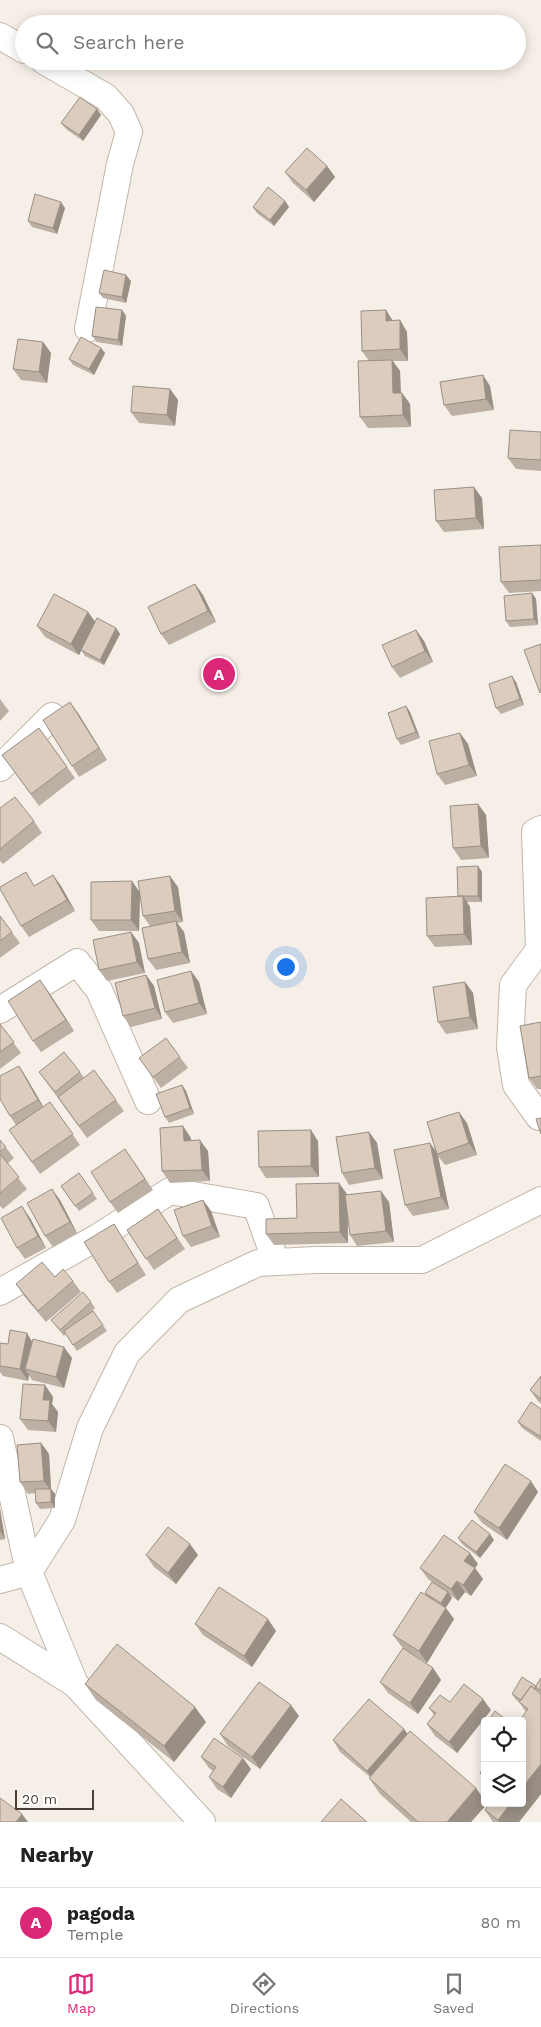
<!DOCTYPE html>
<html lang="en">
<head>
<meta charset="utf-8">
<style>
  :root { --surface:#fff; --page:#f6f6f6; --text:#222; --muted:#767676; --line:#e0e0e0; --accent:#db2777 }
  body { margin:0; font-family:"Work Sans",sans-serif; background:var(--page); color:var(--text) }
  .controls { position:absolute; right:15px; bottom:15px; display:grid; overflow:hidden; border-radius:5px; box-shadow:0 2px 12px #0003 }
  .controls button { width:45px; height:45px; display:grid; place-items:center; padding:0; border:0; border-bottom:1px solid var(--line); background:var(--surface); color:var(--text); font:25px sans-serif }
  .scale { position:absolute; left:15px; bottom:12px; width:79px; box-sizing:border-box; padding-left:5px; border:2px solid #493f35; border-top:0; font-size:14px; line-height:18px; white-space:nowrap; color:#493f35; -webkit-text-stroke:4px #fff; paint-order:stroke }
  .you { position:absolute; left:285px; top:966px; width:18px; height:18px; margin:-12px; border:4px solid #fff; border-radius:50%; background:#1a73e8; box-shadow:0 0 0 8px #1a73e833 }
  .badge { display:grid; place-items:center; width:32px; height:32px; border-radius:50%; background:var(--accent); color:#fff; font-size:16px; font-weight:700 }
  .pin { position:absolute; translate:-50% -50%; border:2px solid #fff; box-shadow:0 1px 5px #0006 }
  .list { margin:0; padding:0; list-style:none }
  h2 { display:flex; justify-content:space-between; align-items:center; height:65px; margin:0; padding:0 20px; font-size:21px }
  h2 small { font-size:16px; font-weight:400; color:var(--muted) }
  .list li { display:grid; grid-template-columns:32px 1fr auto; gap:15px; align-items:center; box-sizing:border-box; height:70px; padding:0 20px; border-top:1px solid var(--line) }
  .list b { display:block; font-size:19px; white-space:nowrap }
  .list p { margin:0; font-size:16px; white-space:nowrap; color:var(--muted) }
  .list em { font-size:16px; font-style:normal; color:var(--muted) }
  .icon { flex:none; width:28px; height:28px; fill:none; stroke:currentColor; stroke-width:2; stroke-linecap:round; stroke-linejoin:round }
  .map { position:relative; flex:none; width:541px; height:1822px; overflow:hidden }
  .search { position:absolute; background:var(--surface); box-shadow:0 2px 12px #0003; left:15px; right:15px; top:15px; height:55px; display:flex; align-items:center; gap:12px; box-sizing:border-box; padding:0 18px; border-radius:28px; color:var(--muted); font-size:19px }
  .sheet { height:135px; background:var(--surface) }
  nav { display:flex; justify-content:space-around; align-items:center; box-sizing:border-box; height:70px; border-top:1px solid var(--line); background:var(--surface); font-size:14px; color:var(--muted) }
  nav a { display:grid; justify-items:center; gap:2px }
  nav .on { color:var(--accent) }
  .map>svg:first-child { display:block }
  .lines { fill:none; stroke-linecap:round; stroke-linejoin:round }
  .street-casing { stroke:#c2b6a9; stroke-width:28 }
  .street { stroke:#fff; stroke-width:26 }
  .wall { fill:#bcafa3 }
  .shaded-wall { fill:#998f85 }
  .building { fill:#dbccbe; stroke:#998f85 }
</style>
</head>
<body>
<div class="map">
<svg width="541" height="1822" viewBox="0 0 541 1822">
  <rect width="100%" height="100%" fill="#f5efe7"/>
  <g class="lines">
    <g class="street-casing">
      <path id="street" d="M0,36L24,50
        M44,61L106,97L121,114L129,132L120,164L88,329
        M0,768L52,716
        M541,947L513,985L510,1047L516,1085L539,1117L541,1116
        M539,948L535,832L541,829
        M0,1010L77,962L99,990L148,1101
        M0,1292L98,1237L170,1191L256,1206L276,1262
        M0,1438L29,1572L75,1684
        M0,1580L29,1572L62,1520L90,1428L127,1353L179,1300L258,1263L315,1260H422L541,1200
        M0,1637L75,1684L202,1822"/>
    </g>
    <use href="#street" class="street"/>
  </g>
  <path class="wall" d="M97,109L101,115L83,141L66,129L61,123Z
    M327,166L335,177L314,202L293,183L285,172Z
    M285,201L289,207L274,226L257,213L253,207Z
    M65,208L57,234L32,227L28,221Z
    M131,281L126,303L103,298L99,293Z
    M122,310L126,316L122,346L97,342L92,336Z
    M393,320H400L407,332L408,361H393L400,371L401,393H402L410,404L411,427L368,428L360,417L369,361L362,351Z
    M43,342L51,353L47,383L21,380L13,369Z
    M105,353L94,375L73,365L69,359Z
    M490,386L494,410L452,416L444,405Z
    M170,389L178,400L175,426L139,423L131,412Z
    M541,432V471L516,469L508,458Z
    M482,498L484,529L444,532L436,521Z
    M541,545V591L509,593L501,582Z
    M195,584L203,595L216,622L169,645L161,634Z
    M532,593L536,599L538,625L510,627L506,621Z
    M88,612L95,622L116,628L120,634L104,665L85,656L81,650L79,655L45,637L37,626Z
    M416,630L424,641L433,662L400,678L392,667Z
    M516,682L524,705L501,714L496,708Z
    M0,699L9,711L0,721Z
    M406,706L410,712L420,738L401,745L397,739Z
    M78,713L107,760L79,777L72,766Z
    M39,728L75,778L39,806L2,755Z
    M460,733L468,744L477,776L445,785L437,774Z
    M478,804L486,815L489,858L461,860L453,848Z
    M0,808L34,821L42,833L3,864L0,861Z
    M478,866L482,872V902H467L470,907L472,945L435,947L427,936L458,896Z
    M53,875L61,886L75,911L29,937L21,926L35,886Z
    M132,881L140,893L139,931H99L91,920Z
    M178,887L183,922L177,923L184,932L190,963L156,970L148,959L150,926L143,916Z
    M0,916L20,943L0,958Z
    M131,932L139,943L145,973L107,981L99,970Z
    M191,971L199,982L207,1014L173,1023L165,1012Z
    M146,975L154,986L162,1019L131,1027L123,1016Z
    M465,982L473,993L478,1029L446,1034L438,1022Z
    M48,991L74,1031L41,1052L33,1041Z
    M541,1022V1089H537L529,1078Z
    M0,1024L21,1053L0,1069Z
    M166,1038L188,1068L161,1088L139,1058Z
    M19,1066L26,1077L43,1107L50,1102L80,1145L40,1174L9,1130L16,1125L10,1116Z
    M94,1070L124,1111L87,1138L39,1072H80L84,1078Z
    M182,1085L186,1091L194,1114L169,1123L165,1117Z
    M467,1123L477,1155L445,1165L438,1156L449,1209L413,1216L405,1205L436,1151Z
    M369,1132L377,1143L383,1179L349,1185L342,1173Z
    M191,1138V1141L208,1151L210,1181L170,1183L162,1171Z
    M0,1140L14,1158L7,1164L27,1189L3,1209L0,1206Z
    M318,1141L319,1177L266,1178L259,1167Z
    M133,1160L153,1190L118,1213L110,1202Z
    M79,1173L97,1199L79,1211L61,1186Z
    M347,1194V1195L389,1202L394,1242L357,1246L350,1235L348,1218V1243L274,1245L266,1234Z
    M60,1200L77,1233L53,1247L45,1236Z
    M203,1200L211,1211L220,1237L191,1247L183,1236Z
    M158,1209L185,1249L154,1270L127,1230Z
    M30,1218L46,1248L25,1259L17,1248Z
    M114,1224L146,1275L117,1293L109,1282Z
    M55,1277L73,1281L81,1292L46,1322L24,1296L16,1284Z
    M91,1302L95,1308L90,1313L93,1311L107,1331L77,1351L66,1334L64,1336L51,1320Z
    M32,1341L72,1358L64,1388L32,1380L29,1375L28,1381L3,1376L0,1372V1343L8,1344Z
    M541,1376V1404L538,1401L530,1390Z
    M45,1385L53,1397L52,1404L58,1412L56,1432L28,1430L20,1419Z
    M541,1409V1441L522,1428L518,1422Z
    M41,1443L49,1454L51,1489L55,1494V1508L40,1509L36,1503L35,1493L28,1494L20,1482Z
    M538,1492L507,1540L482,1523L474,1512Z
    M0,1509L5,1539L0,1540Z
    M458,1538L494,1540L480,1558L462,1544Z
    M146,1555H198L176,1584L154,1567Z
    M478,1564L475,1568L483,1579L471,1596L465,1592L458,1601L449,1594L452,1598L445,1608L454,1619L427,1663L410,1652L433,1668L441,1680L418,1714L388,1693L380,1682L403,1648L401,1646L393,1635L427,1596L425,1593L432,1582L428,1579L420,1568Z
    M195,1624L276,1631L252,1667L203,1635Z
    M541,1678V1794L519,1822H493L485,1810L522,1803L526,1712L519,1702L516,1700L512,1694L536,1686Z
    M85,1684L206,1722L174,1762L96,1700Z
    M450,1702L491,1710L457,1753L435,1736L427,1724L434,1715L429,1708Z
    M299,1716L260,1769L228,1746L220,1734Z
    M408,1734L485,1801L487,1804L471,1822H411L380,1794L369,1778L370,1777L340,1752L333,1740Z
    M201,1757L251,1769L231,1798L217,1789L209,1777L213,1771L209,1768Z"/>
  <path class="shaded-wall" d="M97,109L101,115L83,141L79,135Z
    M327,166L335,177L314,202L306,190Z
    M285,201L289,207L274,226L270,220Z
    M61,202L65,208L57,234L53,228Z
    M126,275L131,281L126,303L122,297Z
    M122,310L126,316L122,346L118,340Z
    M386,310L393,321H386Z
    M400,320L407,332L408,361L400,349Z
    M43,342L51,353L47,383L39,372Z
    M101,348L105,353L94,375L89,369Z
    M392,360L400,371L401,404L393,393Z
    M483,375L490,386L494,410L486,399Z
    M170,389L178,400L175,426L167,415Z
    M402,393L410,404L411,427L403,415Z
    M474,487L482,498L484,529L476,518Z
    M195,584L203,595L216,622L208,611Z
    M532,593L536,599L538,625L534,619Z
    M88,612L96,623L79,655L71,644Z
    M116,628L120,634L104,665L100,660Z
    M416,630L424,641L433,662L425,651Z
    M512,676L516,682L524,705L520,699Z
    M70,702L78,713L107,760L99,748Z
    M406,706L410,712L420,738L416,732Z
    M460,733L468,744L477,776L469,765Z
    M478,804L486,815L489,858L481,846Z
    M478,866L482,872V902L478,896Z
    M53,875L61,886L75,911L67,900Z
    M170,876L178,887L183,922L175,911Z
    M132,881L140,893L139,931L131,920Z
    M463,896L470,907L472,945L464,934Z
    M176,921L184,932L190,963L182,952Z
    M131,932L139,943L145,973L137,962Z
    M191,971L199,982L207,1014L199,1003Z
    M146,975L154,986L162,1019L155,1008Z
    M40,980L48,991L74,1031L66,1020Z
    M465,982L473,993L478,1029L470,1017Z
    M19,1066L26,1077L46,1111L38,1100Z
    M182,1085L186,1091L194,1114L190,1108Z
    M459,1112L467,1123L477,1155L469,1143Z
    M183,1126L191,1138L192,1152L184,1141Z
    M311,1130L318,1141L319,1177L311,1166Z
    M369,1132L377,1143L383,1179L375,1168Z
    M200,1140L208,1151L210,1181L202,1170Z
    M430,1143L438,1154H437L438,1156L449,1209L441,1197Z
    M339,1183L347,1194L348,1243L340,1232Z
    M52,1189L60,1200L77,1233L70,1222Z
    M381,1191L389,1202L394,1242L386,1231Z
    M203,1200L211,1211L220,1237L212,1226Z
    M22,1206L30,1218L46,1248L38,1236Z
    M27,1333L34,1345L25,1369L29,1375L28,1381L20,1369Z
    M64,1347L72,1358L64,1388L56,1377Z
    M45,1385L53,1397L52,1404L58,1412L56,1432L48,1421L43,1400Z
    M41,1443L49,1454L51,1489L55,1494V1508L51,1502V1491L44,1481Z
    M531,1481L538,1492L507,1540L499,1528Z
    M0,1509L5,1539L0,1531Z
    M490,1534L494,1540L480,1558L476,1552Z
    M190,1544L198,1555L176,1584L168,1573Z
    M470,1553L478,1564L472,1572L464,1561Z
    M475,1568L483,1579L471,1596L463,1585Z
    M457,1581L465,1592L458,1601L451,1589Z
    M448,1592L452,1598L445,1609L441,1603Z
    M446,1608L454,1619L427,1663L419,1651Z
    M268,1619L276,1631L252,1667L244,1656Z
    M433,1668L441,1680L418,1714L410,1703Z
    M483,1699L491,1710L457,1753L449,1742Z
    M291,1705L299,1716L260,1769L252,1757Z
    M195,1707L206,1722L174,1762L164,1746Z
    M404,1729L412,1740L375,1782L367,1771Z
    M243,1758L251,1769L231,1798L223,1787Z
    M541,1764V1794L519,1822H499L498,1820L511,1803H522V1788Z
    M476,1788L485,1801V1803L487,1804L471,1822H447Z
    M22,1814L28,1822H16Z"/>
  <path class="building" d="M80,97L97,109L79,135L61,123Z
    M307,148L327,166L306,190L285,172Z
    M268,187L285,201L270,220L253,207Z
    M35,194L61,202L53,228L28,221Z
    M104,270L126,275L122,297L99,293Z
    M96,307L122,310L118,340L92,336Z
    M386,310V321L400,320V349L362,351L361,311Z
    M81,337L101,348L89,369L69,359Z
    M18,339L43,342L39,372L13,369Z
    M392,360L393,393H402L403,415L360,417L358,361Z
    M483,375L486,399L444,405L440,382Z
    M133,386L170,389L167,415L131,412Z
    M510,430L541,432V460L508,458Z
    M474,487L476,518L436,521L434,490Z
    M541,545V580L501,582L499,547Z
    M195,584L208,611L161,634L148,607Z
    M532,593L534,619L506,621L504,596Z
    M54,594L88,612L71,644L37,626Z
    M97,618L116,628L100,660L81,650Z
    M416,630L425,651L392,667L382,645Z
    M541,644V692L540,693L524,650Z
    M512,676L520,699L496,708L489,684Z
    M70,702L99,748L72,766L43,720Z
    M406,706L416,732L397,739L388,713Z
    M39,728L67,767L31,794L2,755Z
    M460,733L469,765L437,774L429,741Z
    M15,797L34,821L0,849V808Z
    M478,804L481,846L453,848L450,806Z
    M478,866V896H458L457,867Z
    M26,872L34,886L53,875L67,900L21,926L0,889V887Z
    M170,876L175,911L143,916L138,881Z
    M132,881L131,920H91V882Z
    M463,896L464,934L427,936L426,898Z
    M0,916L12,932L0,941Z
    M176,921L182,952L148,959L142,928Z
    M131,932L137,962L99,970L93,940Z
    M191,971L199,1003L165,1012L157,980Z
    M146,975L155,1008L123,1016L115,983Z
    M40,980L66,1020L33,1041L8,1001Z
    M465,982L470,1017L438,1022L433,987Z
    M541,1022V1076L529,1078L520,1026Z
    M0,1024L14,1042L0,1052Z
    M166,1038L180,1057L153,1077L139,1058Z
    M64,1052L80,1072L55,1092L39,1072Z
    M19,1066L38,1100L10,1116L0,1099V1076Z
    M94,1070L116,1100L79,1126L58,1097Z
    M182,1085L190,1108L165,1117L156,1094Z
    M50,1102L73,1134L32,1162L9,1130Z
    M459,1112L469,1143L437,1154L427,1122Z
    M541,1118V1134L536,1119Z
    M183,1126L184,1141L200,1140L202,1170L162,1171L160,1128Z
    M311,1130V1166L259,1167L258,1131Z
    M369,1132L375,1168L342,1173L336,1137Z
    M0,1140L6,1147L0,1152Z
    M430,1143L441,1197L405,1205L394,1150Z
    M125,1149L145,1179L110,1202L91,1172Z
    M0,1154L19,1177L0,1193Z
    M79,1173L93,1193L75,1206L61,1186Z
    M339,1183L340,1232L266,1234V1219L297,1218L296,1184Z
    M52,1189L70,1222L45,1236L27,1203Z
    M381,1191L386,1231L350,1235L345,1195Z
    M203,1200L212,1226L183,1236L174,1210Z
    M22,1206L38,1236L17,1248L1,1218Z
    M158,1209L177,1238L146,1259L127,1230Z
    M114,1224L138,1263L109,1282L84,1242Z
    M42,1262L55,1277L63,1269L73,1281L38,1311L16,1284Z
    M83,1292L91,1302L60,1330L51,1320Z
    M93,1311L103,1325L73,1345L64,1331Z
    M10,1330L27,1333L20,1369L0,1366V1343L8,1344Z
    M33,1339L64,1347L56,1377L25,1369Z
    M541,1376V1399L530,1390Z
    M23,1384L45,1385L43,1400H50L48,1421L20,1419Z
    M531,1402L541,1409V1437L518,1422Z
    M41,1443L44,1481L20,1482L17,1445Z
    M505,1464L531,1481L499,1528L474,1512Z
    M35,1489H51V1502L36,1503Z
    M472,1520L490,1534L476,1552L458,1538Z
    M168,1527L190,1544L168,1573L146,1555Z
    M444,1535L470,1553L464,1561L475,1568L463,1585L457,1581L451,1589L420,1568Z
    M432,1582L448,1592L441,1603L425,1593Z
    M219,1587L268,1619L244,1656L195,1624Z
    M421,1592L446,1608L419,1651L393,1635Z
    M117,1644L195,1707L164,1746L85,1684Z
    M403,1648L433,1668L410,1703L380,1682Z
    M522,1677L536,1686L535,1689L531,1686L521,1700L512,1694Z
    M541,1678V1690L535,1687Z
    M259,1682L291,1705L252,1757L220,1734Z
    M464,1684L483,1699L449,1742L427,1724L436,1713L429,1708L440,1695L450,1702Z
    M531,1686L541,1694V1764L522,1788V1721H519L528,1709L519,1702Z
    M369,1699L404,1729L367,1771L333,1740Z
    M495,1711L508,1721H488Z
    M410,1731L476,1788L447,1822H418L369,1778Z
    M214,1738L243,1758L223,1787L209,1777L216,1767L201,1757Z
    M485,1766V1776L480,1773Z
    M0,1798L22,1814L16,1822H0Z
    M341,1799L367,1822H321Z
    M490,1803H511L498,1820L485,1810Z"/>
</svg>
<div class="controls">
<button><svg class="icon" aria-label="locate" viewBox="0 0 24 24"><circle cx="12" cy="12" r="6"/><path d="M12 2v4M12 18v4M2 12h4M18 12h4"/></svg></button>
<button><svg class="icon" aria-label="layers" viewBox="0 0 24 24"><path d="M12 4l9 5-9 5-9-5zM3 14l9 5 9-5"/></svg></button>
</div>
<div class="scale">20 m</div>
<div class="you"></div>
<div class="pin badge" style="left:219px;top:674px">A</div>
<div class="search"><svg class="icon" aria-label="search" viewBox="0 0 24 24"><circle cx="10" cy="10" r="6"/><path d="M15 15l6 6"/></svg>Search here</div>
</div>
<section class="sheet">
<h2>Nearby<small></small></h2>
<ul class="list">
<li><span class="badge">A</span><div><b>pagoda</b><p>Temple</p></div><em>80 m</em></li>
</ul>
</section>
<nav>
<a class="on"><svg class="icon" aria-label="map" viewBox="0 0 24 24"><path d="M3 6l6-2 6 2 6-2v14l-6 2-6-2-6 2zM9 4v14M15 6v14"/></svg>Map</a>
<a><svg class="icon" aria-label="directions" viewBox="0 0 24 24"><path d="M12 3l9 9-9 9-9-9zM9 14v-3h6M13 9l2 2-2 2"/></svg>Directions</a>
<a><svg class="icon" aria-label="saved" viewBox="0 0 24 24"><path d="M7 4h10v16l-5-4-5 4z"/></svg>Saved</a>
</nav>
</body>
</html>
